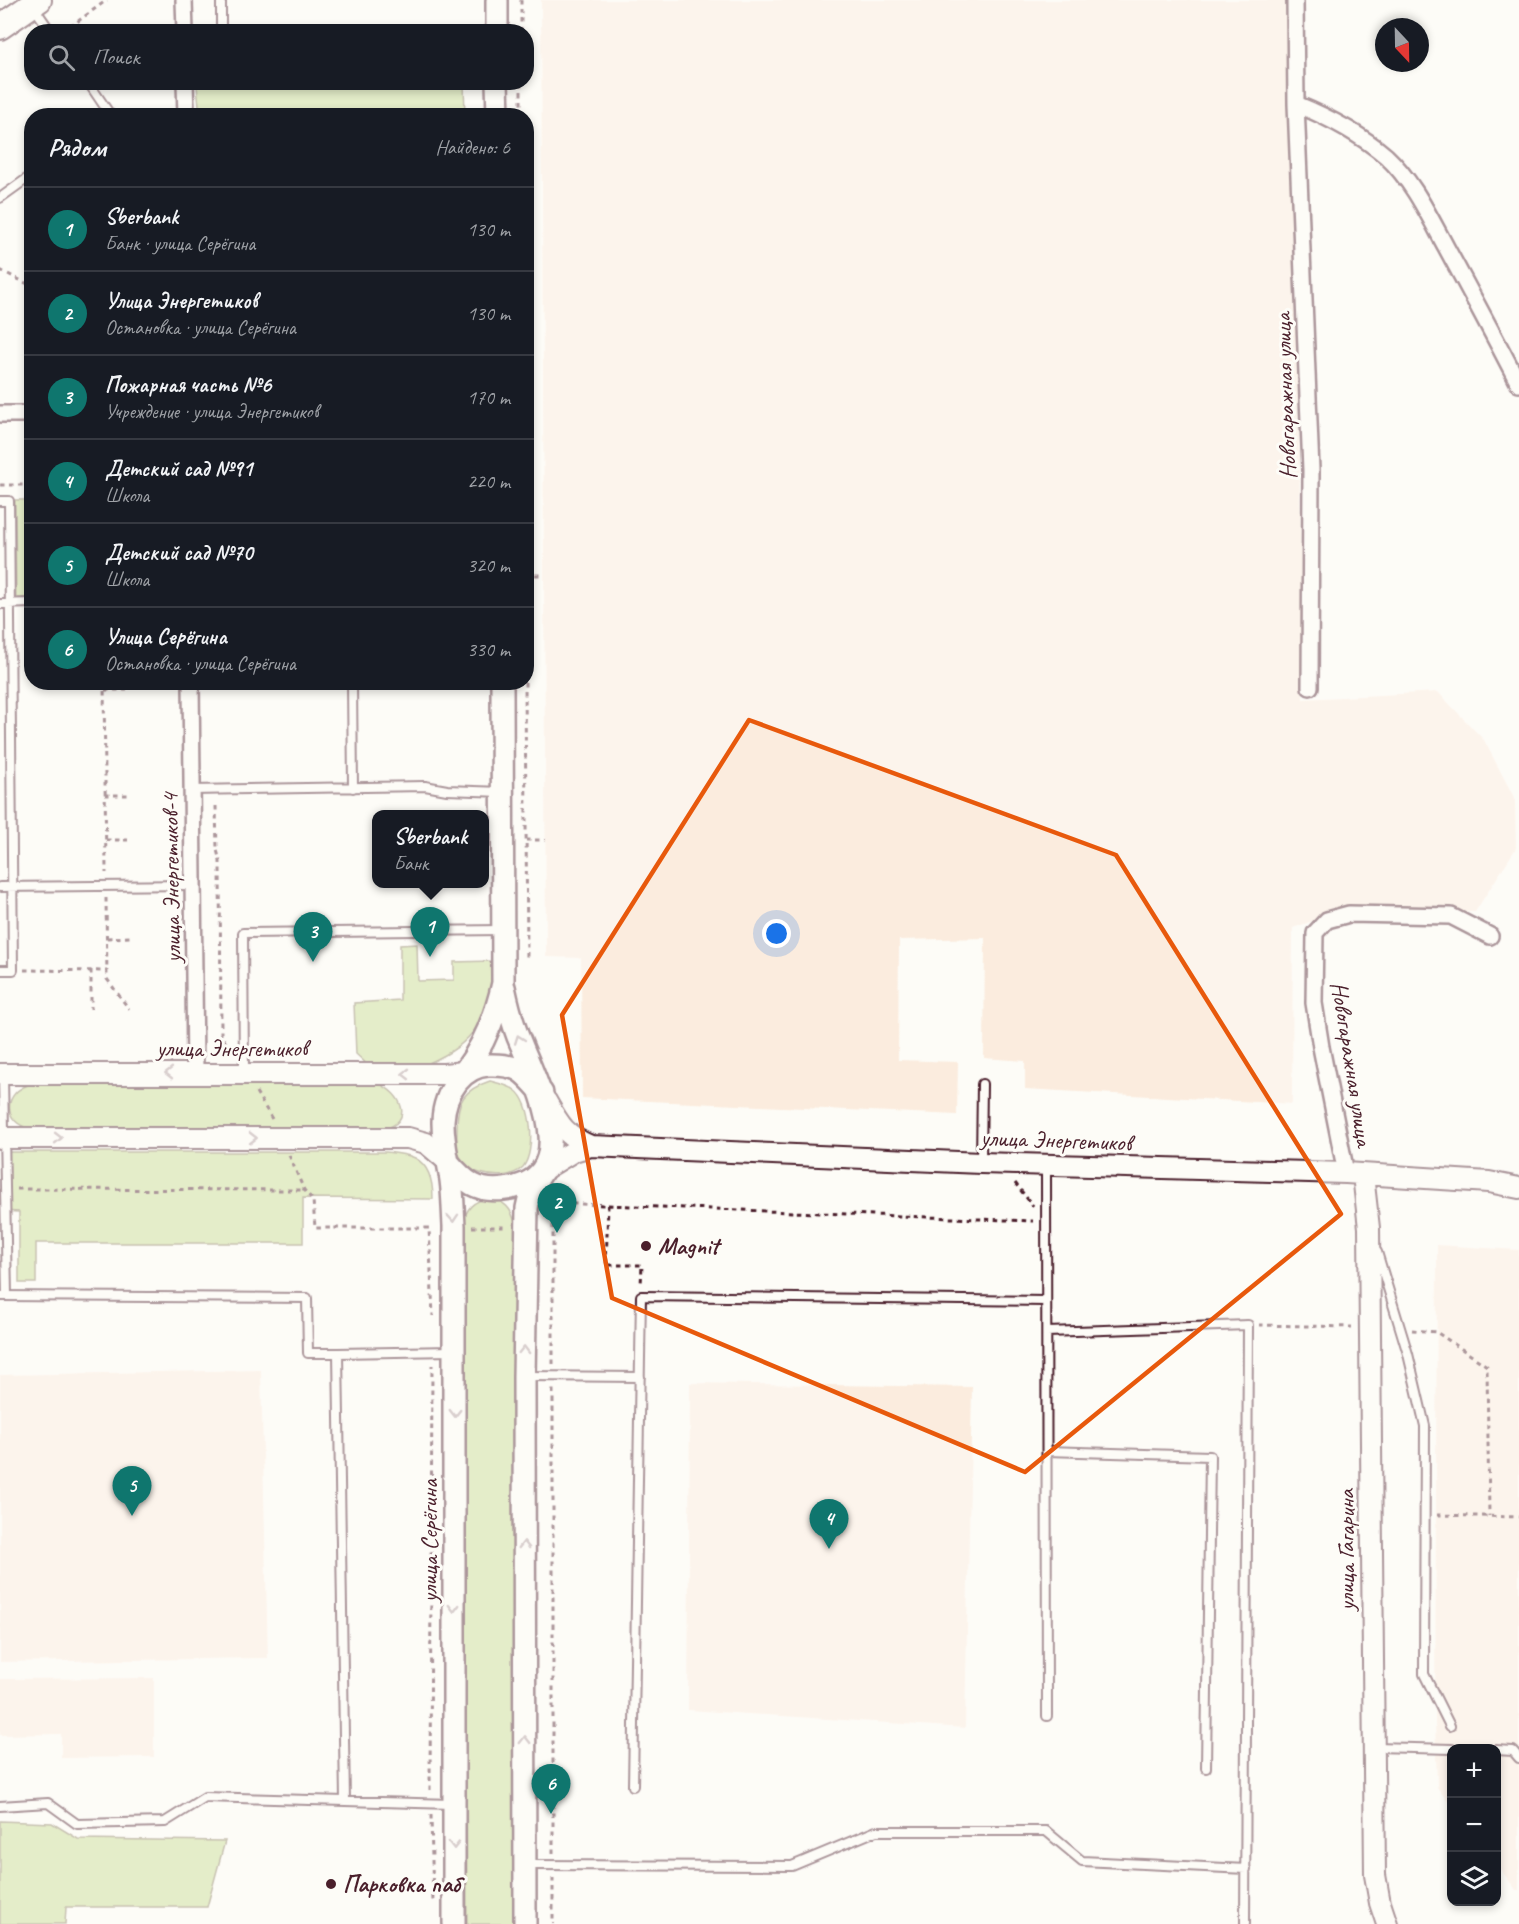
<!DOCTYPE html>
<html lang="ru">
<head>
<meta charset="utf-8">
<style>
  :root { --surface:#171b24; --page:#20242c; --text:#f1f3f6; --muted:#9ea1a6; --line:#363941; --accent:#0f766e }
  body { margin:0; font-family:Caveat,sans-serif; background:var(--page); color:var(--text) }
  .controls { position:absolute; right:18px; bottom:18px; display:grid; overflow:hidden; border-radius:12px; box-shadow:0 3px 9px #0003 }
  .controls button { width:54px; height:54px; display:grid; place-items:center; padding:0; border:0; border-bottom:2px solid var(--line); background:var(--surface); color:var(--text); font:30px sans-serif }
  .compass { position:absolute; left:1375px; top:18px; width:54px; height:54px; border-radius:50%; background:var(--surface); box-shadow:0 3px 9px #0003; rotate:158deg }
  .you { position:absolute; left:777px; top:934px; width:21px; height:21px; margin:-15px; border:4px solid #fff; border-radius:50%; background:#1a73e8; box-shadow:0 0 0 9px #1a73e833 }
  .badge { display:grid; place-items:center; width:39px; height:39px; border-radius:50%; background:var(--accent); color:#fff; font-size:20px; font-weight:700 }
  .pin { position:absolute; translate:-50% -50px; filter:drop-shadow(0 2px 3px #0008) }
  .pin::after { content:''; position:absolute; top:32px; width:21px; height:18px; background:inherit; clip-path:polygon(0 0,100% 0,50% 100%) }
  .popup { position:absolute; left:372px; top:810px; width:117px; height:78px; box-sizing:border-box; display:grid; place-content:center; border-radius:12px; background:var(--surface); filter:drop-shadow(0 2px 4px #0005); font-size:20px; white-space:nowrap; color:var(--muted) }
  .popup b { font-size:22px; color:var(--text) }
  .popup::after { content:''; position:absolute; left:50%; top:100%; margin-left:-12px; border:12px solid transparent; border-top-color:var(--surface) }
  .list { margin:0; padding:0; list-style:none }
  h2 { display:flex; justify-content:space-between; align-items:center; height:78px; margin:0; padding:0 24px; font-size:26px }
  h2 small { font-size:20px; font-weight:400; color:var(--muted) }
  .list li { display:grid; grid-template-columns:39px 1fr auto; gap:18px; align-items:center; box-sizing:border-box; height:84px; padding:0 24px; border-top:2px solid var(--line) }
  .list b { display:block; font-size:22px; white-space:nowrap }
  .list p { margin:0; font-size:20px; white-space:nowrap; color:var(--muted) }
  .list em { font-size:20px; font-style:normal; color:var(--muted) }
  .icon { flex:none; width:33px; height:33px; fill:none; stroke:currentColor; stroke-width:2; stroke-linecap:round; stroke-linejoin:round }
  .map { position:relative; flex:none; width:1519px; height:1924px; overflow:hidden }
  .search { position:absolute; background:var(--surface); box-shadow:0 3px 9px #0003; left:24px; top:24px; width:510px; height:66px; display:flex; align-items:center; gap:15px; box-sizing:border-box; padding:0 21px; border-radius:24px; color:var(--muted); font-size:22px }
  .panel { position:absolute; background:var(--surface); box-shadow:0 3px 9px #0003; left:24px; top:108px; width:510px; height:582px; border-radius:24px }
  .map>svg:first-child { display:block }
  .built { fill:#fbecde }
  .green { fill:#c6db90; stroke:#887d5e; stroke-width:1.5 }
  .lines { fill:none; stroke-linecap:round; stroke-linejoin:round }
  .service-casing { stroke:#4a1f2b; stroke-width:12 }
  .minor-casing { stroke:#4a1f2b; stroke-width:20 }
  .tertiary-casing { stroke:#4a1f2b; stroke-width:24 }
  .secondary-casing { stroke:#4a1f2b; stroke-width:26 }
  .primary-casing { stroke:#4a1f2b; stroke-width:28 }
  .path { stroke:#4a1f2b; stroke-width:3; stroke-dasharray:4.5 4.5; stroke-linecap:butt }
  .service { stroke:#fdfcf7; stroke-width:8 }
  .minor { stroke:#fdfcf7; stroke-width:15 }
  .tertiary { stroke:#fdfcf7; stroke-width:20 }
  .secondary { stroke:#fdfcf7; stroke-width:21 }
  .primary { stroke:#fdfcf7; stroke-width:24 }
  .oneway { stroke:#ac999b }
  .marked { fill:none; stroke:#e8590c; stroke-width:4.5; stroke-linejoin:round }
  .poi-dot { fill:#4a1f2b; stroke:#fdfcf7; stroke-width:2 }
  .labels { text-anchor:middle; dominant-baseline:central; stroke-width:6; stroke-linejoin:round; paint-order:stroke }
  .street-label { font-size:24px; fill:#4a1f2b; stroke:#fdfcf7 }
  .poi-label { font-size:24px; font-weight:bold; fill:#4a1f2b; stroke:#fdfcf7; text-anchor:start }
</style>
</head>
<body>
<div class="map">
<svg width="1519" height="1924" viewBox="0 0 1519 1924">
  <rect width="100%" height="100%" fill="#fdfcf7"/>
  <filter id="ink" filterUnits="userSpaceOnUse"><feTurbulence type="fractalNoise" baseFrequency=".0167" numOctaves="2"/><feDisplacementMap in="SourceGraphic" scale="12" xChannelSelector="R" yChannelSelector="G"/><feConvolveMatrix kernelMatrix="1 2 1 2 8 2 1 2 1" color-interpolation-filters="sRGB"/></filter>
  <g filter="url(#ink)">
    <path class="built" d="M541,0H1292L1303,699L1438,692L1484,740L1515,799L1516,848L1475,912H1338L1293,928L1292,1104L1025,1089V1061L984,1058L985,938L899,940L898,1060L958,1062L957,1115L582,1098L581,958L546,957Z
      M1437,1245L1519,1250V1890H1516L1497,1865L1496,1748H1452L1451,1806L1437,1787L1435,1721Z
      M261,1370L268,1658L0,1662V1375Z
      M690,1383L972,1387L965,1728L688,1710Z
      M154,1678V1757L61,1758V1734L0,1735V1679Z"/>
    <path class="green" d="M200,82L464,83L465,115H200L197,86Z
      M15,500H31V598H16Z
      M417,944L418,981L454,980V962L492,961C492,1003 483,1034 445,1055C436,1060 425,1066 415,1067C399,1068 383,1065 368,1065L356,1054L354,1003L400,1000V945Z
      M490,1081C498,1083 508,1085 515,1090C532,1102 536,1151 523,1167C512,1178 493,1177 480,1173C470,1170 460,1162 458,1151C456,1144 457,1136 457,1128C457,1101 463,1090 490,1081Z
      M32,1084H379C401,1093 415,1122 383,1129H32C2,1124 2,1091 32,1084Z
      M0,1152H386C395,1153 407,1154 415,1158C430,1166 433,1184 433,1199L303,1198V1243H36V1283H19V1212L0,1211Z
      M489,1198C504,1201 512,1208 515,1224L516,1924H467L463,1224C466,1208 473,1201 489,1198Z
      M0,1821L52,1823L78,1839L225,1841L207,1907H66L65,1924H0Z"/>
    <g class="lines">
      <g class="service-casing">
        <path id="service" d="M221,0V32
          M33,6L51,32
          M88,82L111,116
          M0,198L32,175
          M0,501H9L13,970H0
          M0,604L32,603
          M352,682L353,788
          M192,790L425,786L447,790L502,792
          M0,887L193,885
          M244,1073L243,933L501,930
          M3,1076L7,1296
          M981,1162L982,1084
          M1046,1167L1047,1716
          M1377,1252L1408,1354L1425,1426L1424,1674L1450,1726
          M0,1296L307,1298L308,1353H338
          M1047,1332L1248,1325L1245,1924
          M525,1376L640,1377
          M1047,1451L1210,1456L1206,1768
          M1375,1747L1452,1749
          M1496,1750L1513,1751L1519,1758
          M633,1786L641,1296L1046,1301
          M345,1801L338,1353L453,1351
          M0,1806L48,1803L77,1824L165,1822L205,1797L452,1804
          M527,1865L792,1866L876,1831H1046L1082,1861L1246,1869"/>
      </g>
      <g class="minor-casing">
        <path id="minor" d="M184,0L185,32
          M1295,0L1296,104C1328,117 1359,133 1386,156C1413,181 1429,216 1446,247C1471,293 1495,338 1519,384
          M185,82L186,116
          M1296,104L1311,470L1310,687
          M0,414H32
          M191,682L195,1073
          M1346,1173L1321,1047L1314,1003L1315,933L1327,920L1349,914L1451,916L1490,936"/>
      </g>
      <g class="tertiary-casing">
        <path id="tertiary" d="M0,1074H444L464,1072
          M546,1101C559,1124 565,1136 591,1146
          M0,1138H408L426,1143L446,1160
          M543,1170L574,1151L591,1146L981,1163L1346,1173L1489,1182L1519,1188
          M1363,1175L1369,1228L1375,1875L1380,1903L1387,1924"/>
      </g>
      <g class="secondary-casing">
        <path id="secondary" d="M497,0V32
          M497,82L498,116
          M464,1072C484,1045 496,1016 503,983L502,682
          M447,1161C465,1182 477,1193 505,1189C585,1178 538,1087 521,1044C513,1026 508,1006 504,987
          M454,1924V1226C453,1211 453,1195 451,1180C446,1145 433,1113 457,1082C465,1072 475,1066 488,1065C518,1064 523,1071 542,1093
          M525,1924L524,1376L527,1208L531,1190L543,1170"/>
      </g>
      <g class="primary-casing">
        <path id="primary" d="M0,27L39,0"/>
      </g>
      <path class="path" d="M521,0V32
        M63,32L107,0
        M521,82V116
        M0,270L32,286
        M0,485H32
        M526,575H544
        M104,682L106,873
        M525,682L527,961
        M105,690H127
        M105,795H128
        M216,806L217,850L220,861L221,1035L231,1051
        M106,840H128
        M526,840H545
        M106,898L107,979L129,1009
        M107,938L132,937
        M24,970L107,971
        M91,970V1009
        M256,1092L272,1119
        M289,1155L304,1190L313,1200L315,1228H429L433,1316
        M1015,1183L1033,1206
        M17,1189L304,1190
        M608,1205L606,1265H642L641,1285
        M472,1227H508
        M1259,1325L1352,1327
        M1412,1330L1436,1332L1487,1366L1489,1516
        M553,1364V1203L1033,1221
        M1437,1515L1519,1517
        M430,1790L432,1365
        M431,1815L433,1904
        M553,1853V1389
        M553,1878V1924"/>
      <use href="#service" class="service"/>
      <use href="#minor" class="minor"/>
      <use href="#tertiary" class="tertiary"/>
      <use href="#secondary" class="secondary"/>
      <use href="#primary" class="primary"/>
    </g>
    <defs><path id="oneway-chevron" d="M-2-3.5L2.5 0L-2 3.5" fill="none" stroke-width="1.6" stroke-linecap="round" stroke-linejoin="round" transform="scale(1.5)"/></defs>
    <g class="oneway">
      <use href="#oneway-chevron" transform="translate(519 1039) rotate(-110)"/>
      <use href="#oneway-chevron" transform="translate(169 1073) rotate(180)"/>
      <use href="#oneway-chevron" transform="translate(406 1074) rotate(-180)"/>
      <use href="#oneway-chevron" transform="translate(58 1138)"/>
      <use href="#oneway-chevron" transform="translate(253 1138)"/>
      <use href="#oneway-chevron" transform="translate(453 1218) rotate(86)"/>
      <use href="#oneway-chevron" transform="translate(524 1350) rotate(-89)"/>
      <use href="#oneway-chevron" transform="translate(455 1413) rotate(90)"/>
      <use href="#oneway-chevron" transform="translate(524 1545) rotate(-90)"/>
      <use href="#oneway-chevron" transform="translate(454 1608) rotate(90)"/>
      <use href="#oneway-chevron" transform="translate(525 1740) rotate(-90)"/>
      <use href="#oneway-chevron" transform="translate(454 1845) rotate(90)"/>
    </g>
  </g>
  <path d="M0 0H1519V1924H0ZM749,720L1116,855L1341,1214L1025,1472L612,1298L562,1015Z" fill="#fdfcf7" fill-opacity=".55" fill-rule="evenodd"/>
  <path class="marked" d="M749,720L1116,855L1341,1214L1025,1472L612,1298L562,1015Z"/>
  <g class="poi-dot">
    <circle cx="646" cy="1246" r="6"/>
    <circle cx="331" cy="1884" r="6"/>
  </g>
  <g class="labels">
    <g class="street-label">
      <text transform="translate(1285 396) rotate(-92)">Новогаражная улица</text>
      <text transform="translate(171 878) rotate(-91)">улица Энергетиков-4</text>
      <text x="232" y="1048">улица Энергетиков</text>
      <text transform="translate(1352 1064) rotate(81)">Новогаражная улица</text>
      <text transform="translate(1056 1140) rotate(2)">улица Энергетиков</text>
      <text transform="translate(429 1541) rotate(-90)">улица Серёгина</text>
      <text transform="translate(1346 1550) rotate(-90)">улица Гагарина</text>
    </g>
    <g class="poi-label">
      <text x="658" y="1246">Magnit</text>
      <text x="343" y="1884">Парковка паб</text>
    </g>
  </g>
</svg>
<div class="controls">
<button>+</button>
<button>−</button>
<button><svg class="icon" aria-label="layers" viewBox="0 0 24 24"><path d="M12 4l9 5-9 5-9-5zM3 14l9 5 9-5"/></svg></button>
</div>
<svg class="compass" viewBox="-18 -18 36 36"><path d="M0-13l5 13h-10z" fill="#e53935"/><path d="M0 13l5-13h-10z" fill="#9ea1a6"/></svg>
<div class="you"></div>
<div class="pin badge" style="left:430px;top:957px">1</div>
<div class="popup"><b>Sberbank</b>Банк</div>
<div class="pin badge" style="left:557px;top:1233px">2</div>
<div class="pin badge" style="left:313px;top:962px">3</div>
<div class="pin badge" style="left:829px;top:1549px">4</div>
<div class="pin badge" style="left:132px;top:1516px">5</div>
<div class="pin badge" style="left:551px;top:1814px">6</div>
<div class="search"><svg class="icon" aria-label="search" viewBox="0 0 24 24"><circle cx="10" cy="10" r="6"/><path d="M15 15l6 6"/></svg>Поиск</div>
<section class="panel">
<h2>Рядом<small>Найдено: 6</small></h2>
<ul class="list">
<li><span class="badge">1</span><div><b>Sberbank</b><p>Банк · улица Серёгина</p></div><em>130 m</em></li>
<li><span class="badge">2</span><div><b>Улица Энергетиков</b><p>Остановка · улица Серёгина</p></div><em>130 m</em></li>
<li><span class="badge">3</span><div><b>Пожарная часть №6</b><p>Учреждение · улица Энергетиков</p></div><em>170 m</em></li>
<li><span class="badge">4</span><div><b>Детский сад №91</b><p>Школа</p></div><em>220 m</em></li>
<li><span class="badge">5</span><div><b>Детский сад №70</b><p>Школа</p></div><em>320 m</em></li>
<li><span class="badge">6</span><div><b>Улица Серёгина</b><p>Остановка · улица Серёгина</p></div><em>330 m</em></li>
</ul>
</section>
</div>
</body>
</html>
